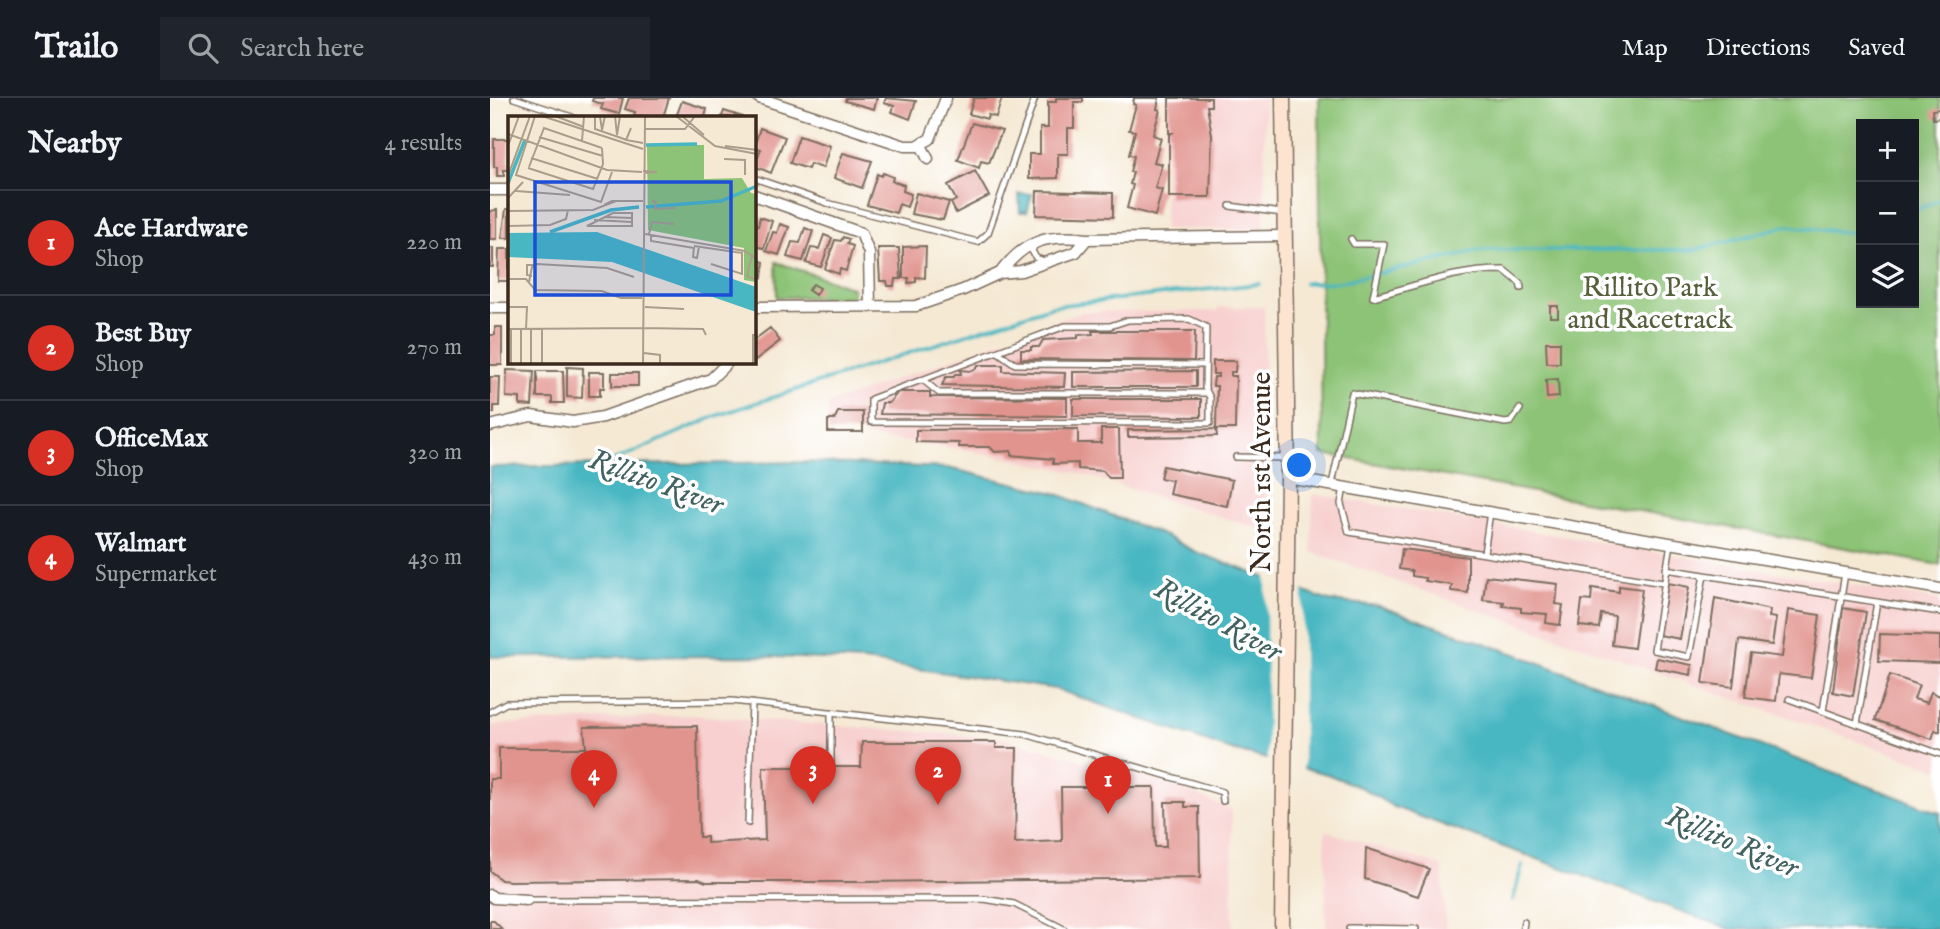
<!DOCTYPE html>
<html lang="en">
<head>
<meta charset="utf-8">
<style>
  :root { --surface:#171b24; --page:#20242c; --text:#f1f3f6; --muted:#9ea1a6; --line:#363941; --accent:#d93025 }
  body { margin:0; font-family:"IM FELL English",serif; background:var(--page); color:var(--text) }
  .controls { position:absolute; right:21px; top:21px; display:grid; overflow:hidden; border-radius:0px; box-shadow:0 7px 28px #0002 }
  .controls button { width:63px; height:63px; display:grid; place-items:center; padding:0; border:0; border-bottom:2px solid var(--line); background:var(--surface); color:var(--text); font:35px sans-serif }
  .you { position:absolute; left:810px; top:368px; width:24px; height:24px; margin:-18px; border:5px solid #fff; border-radius:50%; background:#1a73e8; box-shadow:0 0 0 10px #1a73e833 }
  .badge { display:grid; place-items:center; width:46px; height:46px; border-radius:50%; background:var(--accent); color:#fff; font-size:23px; font-weight:700 }
  .pin { position:absolute; translate:-50% -58px; filter:drop-shadow(0 2px 4px #0008) }
  .pin::after { content:''; position:absolute; top:37px; width:24px; height:21px; background:inherit; clip-path:polygon(0 0,100% 0,50% 100%) }
  .list { margin:0; padding:0; list-style:none }
  h2 { display:flex; justify-content:space-between; align-items:center; height:91px; margin:0; padding:0 28px; font-size:30px }
  h2 small { font-size:23px; font-weight:400; color:var(--muted) }
  .list li { display:grid; grid-template-columns:46px 1fr auto; gap:21px; align-items:center; box-sizing:border-box; height:105px; padding:0 28px; border-top:2px solid var(--line) }
  .list b { display:block; font-size:26px; white-space:nowrap }
  .list p { margin:0; font-size:23px; white-space:nowrap; color:var(--muted) }
  .list em { font-size:23px; font-style:normal; color:var(--muted) }
  .icon { flex:none; width:38px; height:38px; fill:none; stroke:currentColor; stroke-width:2; stroke-linecap:round; stroke-linejoin:round }
  .map { position:relative; flex:none; width:1450px; height:831px; overflow:hidden }
  header { display:flex; align-items:center; gap:42px; box-sizing:border-box; height:98px; padding:0 35px; background:var(--surface); border-bottom:2px solid var(--line) }
  header strong { font-size:33px }
  nav { display:flex; gap:38px; margin-inline-start:auto; font-size:24px }
  .search { width:490px; height:63px; background:var(--page); display:flex; align-items:center; gap:18px; box-sizing:border-box; padding:0 24px; border-radius:0px; color:var(--muted); font-size:26px }
  main { display:flex }
  aside { flex:1; background:var(--surface) }
  .map>svg:first-child { display:block }
  .built { fill:#f7d0cf }
  .green { fill:#8cc376; stroke:#64764a; stroke-width:2; fill-rule:evenodd }
  .water { fill:#49b7c2; stroke:#427070; stroke-width:2 }
  .pier { fill:#f5e9d4 }
  .lines { fill:none; stroke-linecap:round; stroke-linejoin:round }
  .stream { stroke:#49b7c2; stroke-width:3.5 }
  .building { fill:#e1938d }
  .service-casing { stroke:#7c6d5e; stroke-width:8 }
  .minor-casing { stroke:#7c6d5e; stroke-width:13 }
  .secondary-casing { stroke:#7c6d5e; stroke-width:17 }
  .service { stroke:#fff; stroke-width:5 }
  .minor { stroke:#fff; stroke-width:10 }
  .secondary { stroke:#fde4d1; stroke-width:14 }
  .labels { text-anchor:middle; dominant-baseline:central; stroke-width:7; stroke-linejoin:round; paint-order:stroke }
  .park-label { font-size:28px; fill:#57603d; stroke:#fff }
  .street-label { font-size:28px; fill:#3b2a1e; stroke:#fff }
  .water-label { font-size:30px; font-style:italic; fill:#416260; stroke:#fff }
  .inset-river { fill:none; stroke:#49b7c2; stroke-width:3.5 }
  .inset-road { fill:none; stroke:#ab9d8b; stroke-width:2 }
  .view { fill:#1d4ed8; fill-opacity:0.15; stroke:#1d4ed8; stroke-width:3.5 }
  .inset-edge { fill:none; stroke:#3b2a1e; stroke-width:3.5 }
</style>
</head>
<body>
<header>
<strong>Trailo</strong>
<div class="search"><svg class="icon" aria-label="search" viewBox="0 0 24 24"><circle cx="10" cy="10" r="6"/><path d="M15 15l6 6"/></svg>Search here</div>
<nav><a>Map</a><a>Directions</a><a>Saved</a></nav>
</header>
<main>
<aside>
<h2>Nearby<small>4 results</small></h2>
<ul class="list">
<li><span class="badge">1</span><div><b>Ace Hardware</b><p>Shop</p></div><em>220 m</em></li>
<li><span class="badge">2</span><div><b>Best Buy</b><p>Shop</p></div><em>270 m</em></li>
<li><span class="badge">3</span><div><b>OfficeMax</b><p>Shop</p></div><em>320 m</em></li>
<li><span class="badge">4</span><div><b>Walmart</b><p>Supermarket</p></div><em>430 m</em></li>
</ul>
</aside>
<div class="map">
<svg width="1450" height="831" viewBox="0 0 1450 831">
  <rect width="100%" height="100%" fill="#fff"/>
  <filter id="ink" filterUnits="userSpaceOnUse"><feTurbulence type="fractalNoise" baseFrequency=".0143" numOctaves="2"/><feDisplacementMap in="SourceGraphic" scale="14" xChannelSelector="R" yChannelSelector="G"/><feConvolveMatrix kernelMatrix="1 2 1 2 8 2 1 2 1" color-interpolation-filters="sRGB"/></filter>
  <filter id="wash" filterUnits="userSpaceOnUse"><feTurbulence type="fractalNoise" baseFrequency=".00686" numOctaves="4" result="noise"/><feDisplacementMap in="SourceGraphic" scale="28" xChannelSelector="R" yChannelSelector="G"/><feGaussianBlur stdDeviation="1.57" result="paint"/><feColorMatrix in="noise" values="0 0 0 0 0 0 0 0 0 0 0 0 0 0 0 0 0 1.4 0 .05"/><feComposite in="paint" operator="in"/></filter>
  <g filter="url(#wash)">
    <rect width="100%" height="100%" fill="#f5e9d4"/>
    <path class="built" d="M676,0H775L774,131H674Z
      M728,209H774L777,433L589,375L477,352L373,338L372,334H338V306L592,214L728,213Z
      M823,396L1450,502V672L821,454Z
      M198,617L513,640L687,689L742,712L743,831H0V627Z
      M835,733L952,768L956,831H836Z"/>
    <path class="green" d="M829,0H1450V467L832,356ZM1371,26H1424V205H1371Z
      M286,164L363,190L362,200L287,199Z"/>
    <path class="water" d="M529,96H542L537,114H530Z
      M314,364L458,370L565,395L675,438L706,454L839,503L889,508L1031,558L1450,715V831H1240L904,709L872,690L837,676L738,651L566,591L374,563L266,558L0,559V369Z"/>
    <path class="pier" d="M776,476L813,490V673L777,663Z"/>
    <g class="lines">
      <path class="stream" d="M1424,113L1450,102
        M814,185L849,184L993,152H1204L1297,128L1371,136
        M114,367L226,318L563,208L769,186
        M1023,802L1032,767"/>
    </g>
    <g id="blocks">
      <path class="building" d="M103,0H133L129,16L111,11L113,6L102,3Z
        M139,0H179L173,19H144L145,14L135,11Z
        M356,0H387L384,11L355,3Z
        M396,0L426,3L420,21L402,14L404,8L394,5Z
        M484,0H512L506,19L498,17L497,21L479,16Z
        M566,0H593V4H584V30H578V56H568V80L539,81V56H550V30H558V4H566Z
        M644,0H669L667,11L670,12L663,37L671,40L664,64L672,66L665,90L672,92L665,118L637,110L643,87L640,86L643,74H640L644,58L639,57L645,33L639,32L646,7L643,6Z
        M679,0H721V8H717L722,37L720,99H679V37L682,35H679Z
        M192,3L217,11L215,19H186Z
        M1450,11V20L1443,21L1442,12Z
        M234,13L253,19H232Z
        M482,25L512,33L499,65L491,63L489,70L468,62Z
        M270,30L295,39L281,75L264,68L271,51L264,49Z
        M309,38L340,48L333,70L320,66L318,71L300,65Z
        M4,41H19V72H14V78H7V69H4Z
        M353,55L382,63L372,90L344,80Z
        M485,73L499,98L466,115L461,105L466,102L458,87Z
        M393,75L403,79L402,83L414,87L413,93L421,96L417,109L409,106L406,115L377,107L387,76L391,78Z
        M547,93L623,95V119L546,117Z
        M426,95L459,104L453,122L421,116Z
        M16,111H19V140H12Z
        M7,112V141H0V113Z
        M270,119L282,123L274,150L264,148V127L268,128Z
        M290,126L299,129L289,157L276,153L283,134L287,135Z
        M315,130L323,133L313,163L297,159L302,144L310,145Z
        M334,137L342,140L331,169L316,165L321,150L329,151Z
        M353,139L359,141L357,146L363,148L356,173L350,171L349,176L335,171L345,142L351,143Z
        M436,148L435,180L426,179V184L418,185L419,180H413V149Z
        M0,150H3V169H0Z
        M388,150H409L411,181H405L404,188H398L397,183H390Z
        M9,151H19V183H8Z
        M264,161L274,164L272,179L264,176Z
        M323,186L330,190L325,197L318,192Z
        M1060,208H1068V219H1060Z
        M5,229H12V267H0V237H5Z
        M280,230L290,243L264,263V242Z
        M602,233H705L704,263L531,261V252H541V249H549L553,242L588,240V237L603,236Z
        M1056,244H1070V265H1057Z
        M723,263H746L745,274H741V278H746L745,331H726L727,338L638,339V332L726,331L727,288H723L724,279H728V276H723Z
        M488,267H513V273L575,275L574,289L452,287L456,279H464L465,276H471L470,272L481,273L487,270Z
        M77,269L93,270L92,300L77,299Z
        M17,272L44,273L42,308L30,307V300L16,299Z
        M47,273H73L74,305H62V299H47Z
        M706,273V289H583V274Z
        M99,274H114V290H110V298H99Z
        M122,275H148V288H122Z
        M0,279H10L9,308H4V315H0Z
        M1068,281L1069,299L1057,300L1056,282Z
        M408,294H440V299L577,300V318L390,316L392,305H399Z
        M583,301H711V319L583,318Z
        M348,314H373V334H338V322H344Z
        M588,331V345H611V331H629L630,380H619L613,373L588,371V365L563,366V361L521,357V353L505,354L500,349H469V345L426,344V332Z
        M673,368L742,382L737,408L679,396L682,382L670,380Z
        M912,451L978,459V495L961,493L962,487L935,483V480L922,478V473L909,471Z
        M996,478L1068,486L1066,506L1073,507L1070,527L1056,525L1057,516L1031,514V510L1013,508L1014,504L993,502Z
        M1178,485L1199,489L1190,541L1169,537Z
        M1129,488L1152,491L1144,550L1122,547L1125,518L1111,516L1109,530L1089,528L1092,502L1101,503L1102,490L1129,494Z
        M1225,500L1280,512L1279,519L1286,520L1282,547L1249,542L1243,589L1213,585Z
        M1353,510L1376,514L1363,598L1343,594Z
        M1298,512L1330,517L1321,580L1289,576L1286,603L1255,599L1261,555L1292,559Z
        M1390,536L1450,538V565L1389,563Z
        M1167,560L1202,567L1201,577L1165,570Z
        M1400,577L1429,587L1424,601L1437,605L1441,594L1450,598V634L1445,632L1442,641L1385,622Z
        M207,628L209,739H217V745L275,742L273,669H371L372,644H506V650H527L525,745L572,743L571,689H664L665,749H676L675,704H695V709H709L710,780L373,784H216L209,781L20,783L11,782L0,773V681H9V650H96L94,629Z
        M876,750L939,771L928,798L875,781Z
        M0,823H4L12,831H0Z"/>
    </g>
  </g>
  <g filter="url(#ink)">
    <use href="#blocks" fill-opacity="0" stroke="#7c6d5e" stroke-width="2"/>
    <g class="lines">
      <g class="service-casing">
        <path id="service" d="M24,0L82,19
          M264,80L337,105L488,144L498,135L545,0
          M740,108L792,115
          M861,141L864,146H894L883,199C930,187 964,172 1014,172L1030,185L1031,190
          M545,146L542,153L546,160L555,163
          M699,221L716,229L715,290L720,300V325L381,324V301L575,228H620L638,222Z
          M508,254L525,266L715,267
          M433,282L449,295H717
          M746,359L796,360
          M842,386L862,295L1015,325L1021,324L1030,311
          M854,389L851,406L859,434L1173,485
          M1181,445L1164,552L1199,559L1214,477
          M994,455L1000,414
          M1176,471L1450,514
          M1299,601L1450,656
          M1333,613L1355,475
          M0,614L16,605L242,603L535,636L732,694L733,703
          M1367,626L1387,504
          M341,666V614
          M258,725L262,605
          M37,802L494,801L524,806L574,831
          M859,830L926,831
          M1033,831L1034,824"/>
      </g>
      <g class="minor-casing">
        <path id="minor" d="M269,0L415,48H427L440,41L456,0
          M431,47L438,61
          M0,92H19
          M264,97L371,135L379,155L380,209
          M510,175C535,142 557,136 597,141L794,138
          M264,209L426,208L473,192L510,175L531,173L586,154L597,141
          M0,210H19
          M0,328L41,318L83,324L113,319L221,281L238,264
          M798,380L1450,491
          M0,797L4,800L37,802"/>
      </g>
      <g class="secondary-casing">
        <path id="secondary" d="M792,831L798,380L793,0"/>
      </g>
      <use href="#service" class="service"/>
      <use href="#minor" class="minor"/>
      <use href="#secondary" class="secondary"/>
    </g>
  </g>
  <g class="labels">
    <g class="park-label">
      <text x="1160" y="190">Rillito Park<tspan x="1160" dy="32">and Racetrack</tspan></text>
    </g>
    <g class="street-label">
      <text transform="translate(772 374) rotate(-90)">North 1st Avenue</text>
    </g>
    <g class="water-label">
      <text transform="translate(166 385) rotate(20)">Rillito River</text>
      <text transform="translate(728 523) rotate(29)">Rillito River</text>
      <text transform="translate(1242 745) rotate(23)">Rillito River</text>
    </g>
  </g>
  <g transform="translate(18 18)">
    <rect width="248" height="248" fill="#f5e9d4"/>
    <path d="M139,29H196V63L234,62L243,77L248,78V166L236,164V132L140,114Z" fill="#8cc376"/>
    <path d="M89,116L248,171V196L104,146L0,141V117Z" fill="#49b7c2"/>
    <path class="inset-river" d="M138,29L189,28M0,67L17,24M138,91L213,85L249,70M42,116L103,94L131,91"/>
    <path class="inset-road" d="M27,0L8,59L93,86L104,56M34,0L135,33M47,0L76,11M87,0V13L119,24M92,0L94,14L97,0M107,0L109,19L112,0M168,0L207,30L249,38M174,0L196,19M123,12L118,24L135,27M136,13H177L187,0M0,18L99,54L134,56M31,21L95,40M74,25L76,0M0,30L11,0M217,30L249,34M23,42L90,63M216,43L237,44V59M21,51L36,12L94,32M20,52L85,73L95,48L94,32M135,55L149,56L136,57M0,60L22,0M8,75L62,79M0,82L15,66M144,85L148,86L147,93L167,92M96,89L104,85H135M0,95L85,94L108,85M105,97H124V110H79ZM96,101L124,102M86,104L124,106M0,110L42,109L58,103L60,94M137,118L237,135L249,143M141,118L144,106L166,108M143,119V125L186,132M186,130L234,137M186,131L185,141L189,142L191,131M244,140L239,160L249,164M203,148L234,158V134M24,160L19,159V149H26M0,163H18L27,174L94,175L113,182H134M21,166L24,151L29,148L99,152L126,161M0,191H19L18,213M137,191L176,193M135,212L195,213L198,219M0,213L135,212M13,213V248M23,213V248M136,237L152,239V248M3,248V213M34,248V213M135,248L137,0M245,248V219H249"/>
    <path class="view" d="M27,66H223V179H27Z"/>
    <rect width="248" height="248" class="inset-edge"/>
  </g>
</svg>
<div class="controls">
<button>+</button>
<button>−</button>
<button><svg class="icon" aria-label="layers" viewBox="0 0 24 24"><path d="M12 4l9 5-9 5-9-5zM3 14l9 5 9-5"/></svg></button>
</div>
<div class="you"></div>
<div class="pin badge" style="left:618px;top:716px">1</div>
<div class="pin badge" style="left:448px;top:707px">2</div>
<div class="pin badge" style="left:323px;top:706px">3</div>
<div class="pin badge" style="left:104px;top:710px">4</div>
</div>
</main>
</body>
</html>
